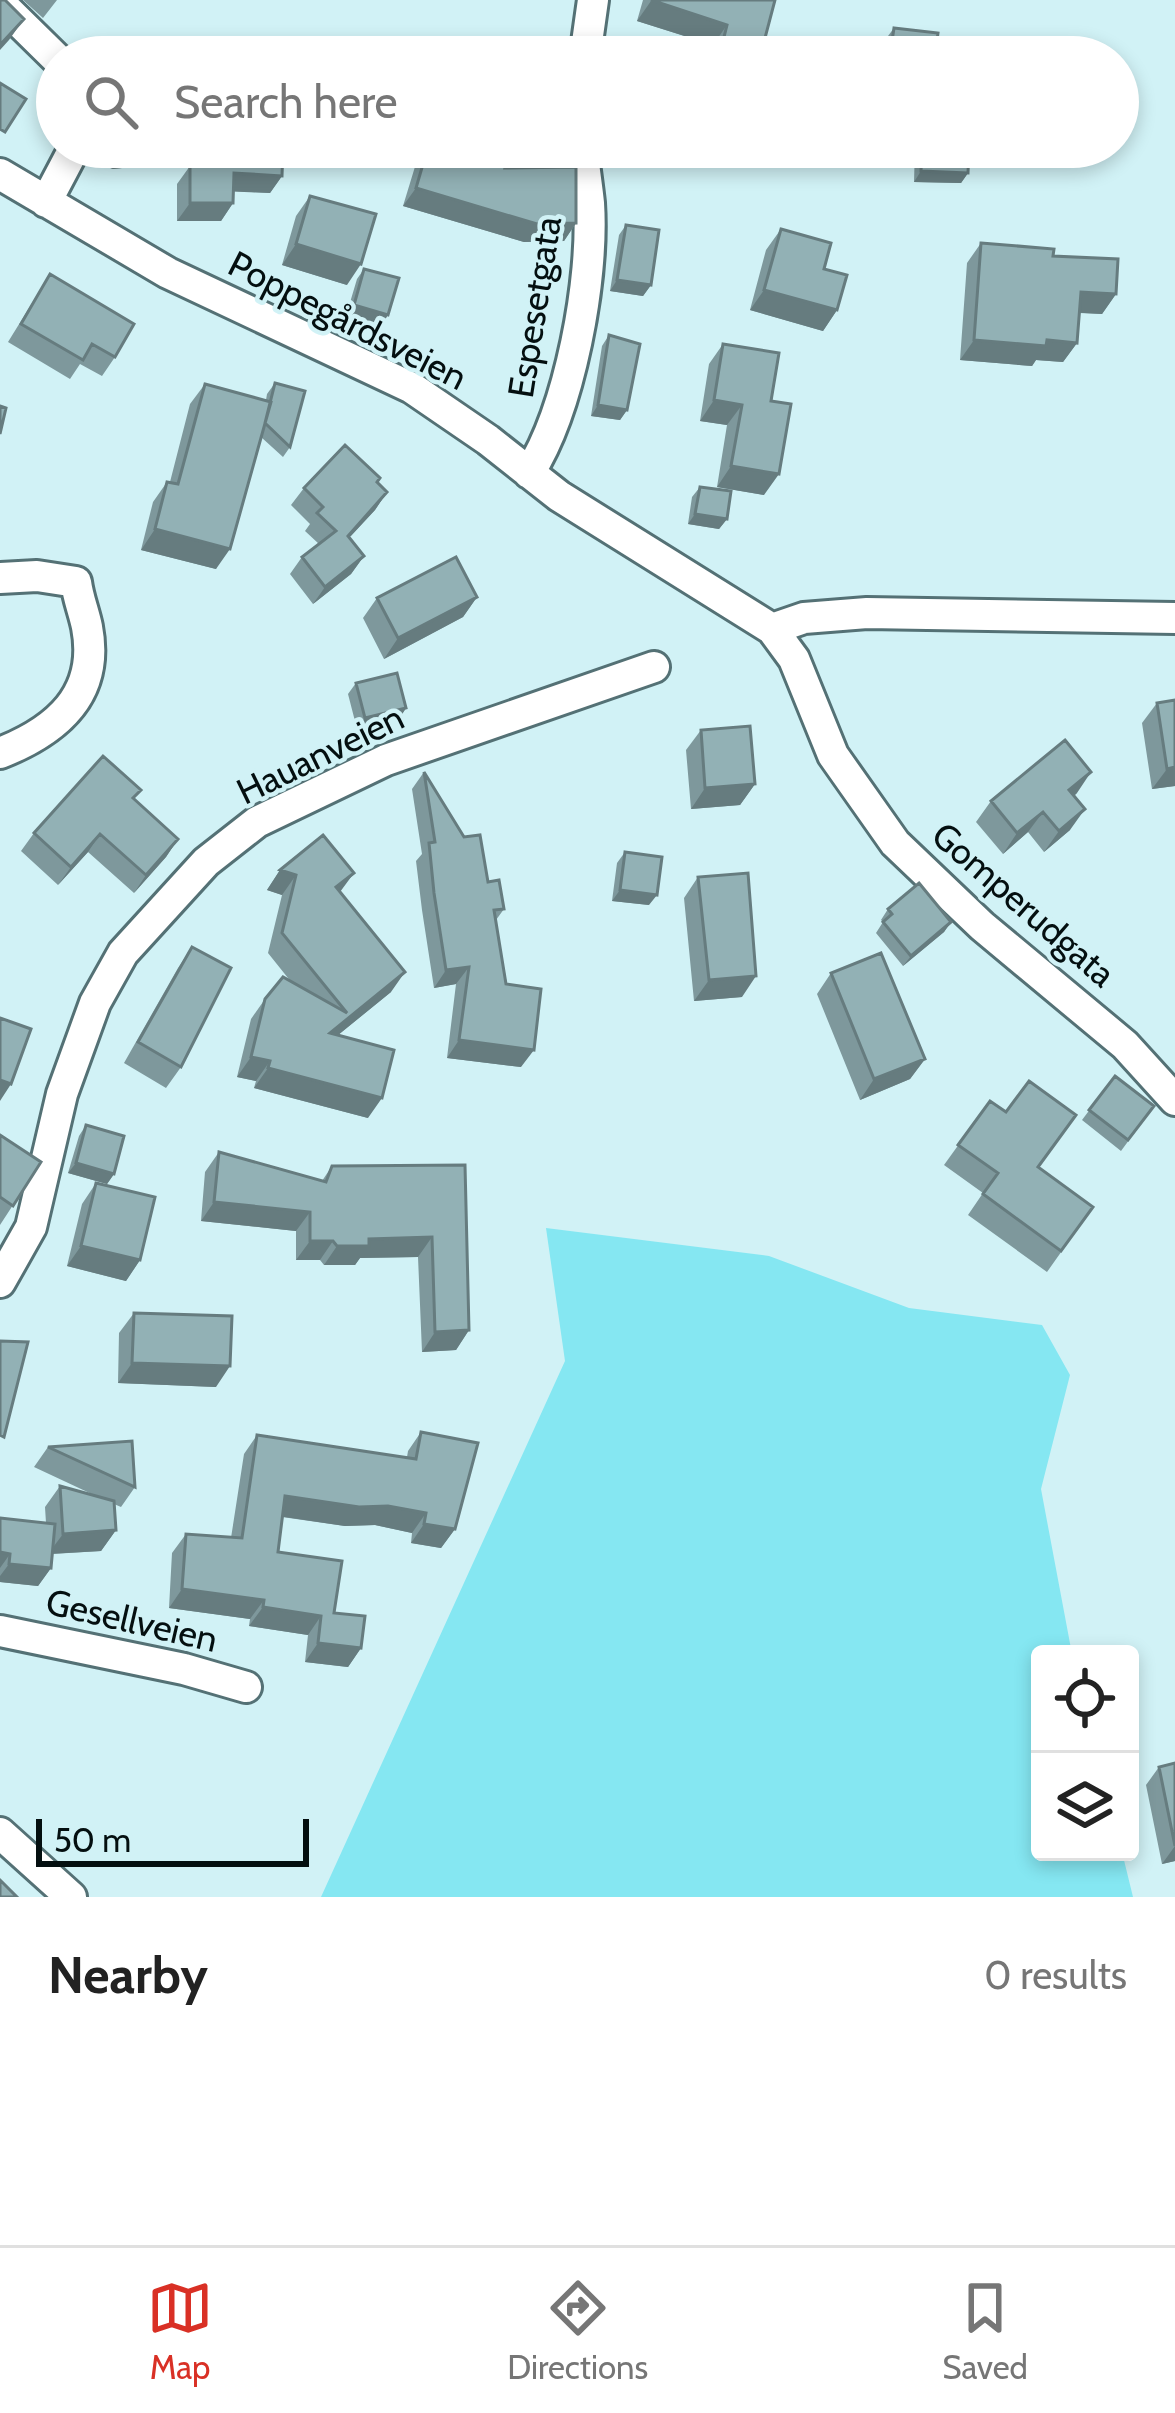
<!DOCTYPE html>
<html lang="en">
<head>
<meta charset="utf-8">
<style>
  :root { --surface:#fff; --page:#f2f2f2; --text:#222; --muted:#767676; --line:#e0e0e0; --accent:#d93025 }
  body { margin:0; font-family:Cabin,sans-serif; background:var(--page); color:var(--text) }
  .controls { position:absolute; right:36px; bottom:36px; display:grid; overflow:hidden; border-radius:12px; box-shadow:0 6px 18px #0003 }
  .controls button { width:108px; height:108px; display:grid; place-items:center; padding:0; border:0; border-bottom:3px solid var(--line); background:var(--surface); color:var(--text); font:60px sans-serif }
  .scale { position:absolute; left:36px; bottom:30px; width:273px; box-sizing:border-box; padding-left:12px; border:6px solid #040f10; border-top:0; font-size:33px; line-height:42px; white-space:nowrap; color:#040f10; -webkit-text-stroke:9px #d1f2f6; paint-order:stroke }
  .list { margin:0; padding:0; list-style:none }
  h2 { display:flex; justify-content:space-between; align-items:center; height:156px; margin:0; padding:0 48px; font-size:51px }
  h2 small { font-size:39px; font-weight:400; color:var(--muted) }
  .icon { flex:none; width:66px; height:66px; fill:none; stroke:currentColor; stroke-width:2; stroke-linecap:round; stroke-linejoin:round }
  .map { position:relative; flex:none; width:1175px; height:1897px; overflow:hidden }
  .search { position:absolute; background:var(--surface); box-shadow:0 6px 18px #0003; left:36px; right:36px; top:36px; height:132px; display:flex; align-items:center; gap:30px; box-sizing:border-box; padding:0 42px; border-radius:66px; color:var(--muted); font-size:45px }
  .sheet { height:348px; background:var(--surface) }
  nav { display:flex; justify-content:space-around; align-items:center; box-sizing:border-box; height:168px; border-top:3px solid var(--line); background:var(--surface); font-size:33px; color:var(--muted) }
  nav a { display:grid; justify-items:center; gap:6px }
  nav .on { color:var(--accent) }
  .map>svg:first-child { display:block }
  .green { fill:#85e7f2 }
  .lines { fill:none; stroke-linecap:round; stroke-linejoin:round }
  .minor-casing { stroke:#547175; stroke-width:36 }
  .minor { stroke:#fff; stroke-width:30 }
  .wall { fill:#7e989c }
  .shaded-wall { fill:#667c7f }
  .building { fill:#92b1b5; stroke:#667c7f; stroke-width:3 }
  .labels { text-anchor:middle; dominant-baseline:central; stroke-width:9; stroke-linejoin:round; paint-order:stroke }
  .street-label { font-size:36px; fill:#040f10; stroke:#d1f2f6 }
</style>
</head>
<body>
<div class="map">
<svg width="1175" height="1897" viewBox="0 0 1175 1897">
  <rect width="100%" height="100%" fill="#d1f2f6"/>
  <path class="green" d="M546,1228L769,1256L909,1308L1042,1325L1070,1375L1041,1489L1072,1654H1040V1852H1122L1133,1897H321L565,1361Z"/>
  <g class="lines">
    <g class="minor-casing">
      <path id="minor" d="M0,3L57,59
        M585,57L593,0
        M0,174L168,273L412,388L488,440L559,496L772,629L794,659L833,755L895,843L982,926L1125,1045L1175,1100
        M46,202L75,147
        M529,473C570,409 594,279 589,203C587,184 584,166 582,147
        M0,578L37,576L76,582C78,598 84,612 87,627C100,695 56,731 0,753
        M772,629L804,618L867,613L1175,618
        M0,1282L31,1227L62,1094L95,1003L123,953L206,862L257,822L386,760L654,667
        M0,1631L184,1669L246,1687
        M0,1833L71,1897"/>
    </g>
    <use href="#minor" class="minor"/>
  </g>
  <path class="wall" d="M23,0H57L43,18Z
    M643,0H775L760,57H710L713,45L637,21Z
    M894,28L936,48L952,57H870L882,40H885Z
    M100,147H142L140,156L132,167L112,169L93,159Z
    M206,147H283L282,176L270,193L233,191V203L221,221H177V184L190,166H209Z
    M421,147H511L505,168L576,223L564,241L524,242L403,206Z
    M915,147H969L968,173L961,183L914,182Z
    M310,196L347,285L282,265L296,216Z
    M626,225L651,285L643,296L610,291L619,235Z
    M781,229L824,269L837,310L823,331L750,310L766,250Z
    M981,243L1053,256L1116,294L1102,314L1079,313L1077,343L1063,362L1036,360L1032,366L960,360L967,263Z
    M364,269L381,326L346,316L357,279Z
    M50,274L115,357L102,376L80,364L70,379L8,342Z
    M609,335L627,410L620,420L591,416L602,346Z
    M723,344L771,401L764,495L717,487L727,425L700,421L709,364Z
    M275,383L290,447L283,457L261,437L216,569L141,550L153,502L167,482H170L190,404L205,384L266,400L267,394Z
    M377,483L387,492L375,510L349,538L364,556L351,574L313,604L290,574L302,557L319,544L305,531L310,524L291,505L304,488Z
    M700,487L727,519L719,529L688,524L692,497Z
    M477,597L463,617L384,659L363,618L377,598Z
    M356,683L406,708L399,719L357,729L348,694Z
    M1175,700V786L1152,789L1142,723L1157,703Z
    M701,730L755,784L740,805L691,809L686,750Z
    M424,772L504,909L496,920L521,1067L447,1058L456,984L434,988L422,910L416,861L422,854L412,789Z
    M1077,793L1074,796L1070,830L1044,852L1028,832L1003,854L976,822L991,801Z
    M134,799L178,839L166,857L134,893L88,852L58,885L21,851L34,833Z
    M625,852L649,905L612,901L617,863Z
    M280,870L340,892L391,992L338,1035L368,1118L254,1088L256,1081L237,1077L251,1019L265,999L292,983L268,953L282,895L267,890Z
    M698,877L742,997L694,1001L684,898Z
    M888,909L951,922L944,932L903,966L876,933L883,922L881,920Z
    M192,947L181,1067L166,1088L124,1063L178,968Z
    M831,973L925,1059L910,1079L860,1100L817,994Z
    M1115,1076L1154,1106L1121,1151L1082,1120Z
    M990,1101L1038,1167L1093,1207L1047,1272L968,1215L983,1193L944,1165Z
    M86,1125L114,1174L107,1184L68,1173L79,1136Z
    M0,1135L41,1162L0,1225Z
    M219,1152L322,1181L332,1166L465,1165L469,1330L456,1350L422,1352L418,1257L360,1258L355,1265H324L320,1260H296V1231L201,1221L205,1172Z
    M96,1183L140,1260L126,1281L67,1266L82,1204Z
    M134,1313L216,1387L118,1383L119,1333Z
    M421,1432L455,1529L441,1548L411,1543L412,1533L375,1525L345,1526L282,1517L278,1552L334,1613L361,1648L348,1667L305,1662L308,1635L249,1626L250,1619L169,1608L172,1553L186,1534L231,1538L244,1454L257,1435L407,1457L408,1451Z
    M48,1447L135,1487L121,1507L114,1504L116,1530L101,1551L52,1554L51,1568L38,1586L0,1582V1518L46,1523L45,1507L60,1486L96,1496L34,1467Z
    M1175,1763V1861L1162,1864L1146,1785L1159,1767Z"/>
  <path class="shaded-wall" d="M651,1L727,25L713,45L637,21Z
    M24,19L9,40L0,50V45Z
    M140,156L132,167L112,169L119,158Z
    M921,171L968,173L961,183L914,182Z
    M234,173L282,176L270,193L221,191Z
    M416,188L576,223L564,241L524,242L403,206Z
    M190,203H233L221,221H177Z
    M296,244L361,264L347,285L282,265Z
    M617,280L651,285L643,296L610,291Z
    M764,290L837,310L823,331L750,310Z
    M1081,292L1116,294L1102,314L1067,312Z
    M354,305L388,315L381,326L346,316Z
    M974,340H1047L1077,343L1063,362L1036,360L1032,366L960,360Z
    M714,400L742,405L727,425L700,421Z
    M598,405L627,410L620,420L591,416Z
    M731,466L779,474L764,495L717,487Z
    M387,492L375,510L335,553L348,536Z
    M695,514L727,519L719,529L688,524Z
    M155,529L230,549L216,569L141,550Z
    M364,556L351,574L313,604L325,587Z
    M477,597L463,617L384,659L398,638Z
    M406,708L399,719L357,729L365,718Z
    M1175,767V786L1152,789L1167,769Z
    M1091,772L1077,793L1055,811L1069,790Z
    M755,784L740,805L691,809L705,788Z
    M1085,809L1070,830L1044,852L1059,831Z
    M1043,812L1028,832L1003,854L1017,833Z
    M100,834L88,852L58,885L71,867Z
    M178,839L166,857L134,893L146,875Z
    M280,870L296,875L282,895L267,890Z
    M354,873L340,892L336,887Z
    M620,890L657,895L649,905L612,901Z
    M951,922L944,932L903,966L911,956Z
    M469,967L456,984L434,988L446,970Z
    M405,972L391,992L316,1053L330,1033Z
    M756,976L742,997L694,1001L709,980Z
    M459,1040L534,1050L521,1067L447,1058Z
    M251,1057L270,1061L256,1081L237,1077Z
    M925,1059L910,1079L860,1100L874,1079Z
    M268,1068L382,1098L368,1118L254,1088Z
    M0,1080L11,1084L0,1101Z
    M76,1163L114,1174L107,1184L68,1173Z
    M214,1202L310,1212L296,1231L201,1221Z
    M432,1237L418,1257L360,1258L355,1265H324L337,1246L369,1239Z
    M310,1241H333L320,1260H296Z
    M81,1246L140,1260L126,1281L67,1266Z
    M469,1330L456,1350L422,1352L435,1332Z
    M132,1363L230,1366L216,1387L118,1383Z
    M285,1496L388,1506L426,1513L412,1533L375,1525L345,1526L271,1515Z
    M424,1524L455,1529L441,1548L411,1543Z
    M116,1530L101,1551L48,1554L63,1534Z
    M0,1552L10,1554L0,1568Z
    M9,1564L51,1568L38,1586L0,1582V1576Z
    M182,1589L264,1600L250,1619L169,1608Z
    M263,1607L321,1616L308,1635L249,1626Z
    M318,1643L361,1648L348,1667L305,1662Z
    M1175,1846V1861L1162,1864Z"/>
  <path class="building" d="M0,0H5L24,19L0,45Z
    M651,0H775L760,57H719L727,25Z
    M894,28L938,33L936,48L953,50L952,57H880L882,40L892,41Z
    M240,43L243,57H190V51Z
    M0,83L26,99L5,132L0,129Z
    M101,147H142L140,156L119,158Z
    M221,147H283L282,176L234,173L233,203H190V166H224Z
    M428,147H511L505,168L576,167V223L537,224L416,188Z
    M922,147H969L968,173L921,171Z
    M310,196L376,214L361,264L296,244Z
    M626,225L659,230L651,285L617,280Z
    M781,229L831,243L824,269L847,275L837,310L764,290Z
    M981,243L1054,249L1053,256L1118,259L1116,294L1081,292L1077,343L1047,340L1046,346L974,340Z
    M364,269L399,278L388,315L354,305Z
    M50,274L134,324L115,357L92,344L83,360L21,324Z
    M609,335L640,344L627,410L598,405Z
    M723,344L779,353L771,401L791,404L779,474L731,466L742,405L714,400Z
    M275,383L305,391L290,447L265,423Z
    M205,384L271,402L230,549L155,529L167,482L178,484Z
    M0,406L6,408L0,434Z
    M345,445L380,478L377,482L387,492L348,536L364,556L325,587L302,557L336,531L317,513L323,507L304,488Z
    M700,487L731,491L727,519L695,514Z
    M456,557L477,597L398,638L377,598Z
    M397,673L406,708L365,718L356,683Z
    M1175,700V767L1167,769L1157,703Z
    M750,726L755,784L705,788L701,730Z
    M1065,740L1091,772L1069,790L1085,809L1059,831L1043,812L1017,833L991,801Z
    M103,756L141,790L133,798L178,839L146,875L100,834L71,867L34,833Z
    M424,772L464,837L480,835L488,882L499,880L504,909L494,910L506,984L541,989L534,1050L459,1040L469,967L446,970L434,893L429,843L435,842Z
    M323,835L354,873L336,887L405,972L330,1033L394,1050L382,1098L268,1068L270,1061L251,1057L265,999L283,977L347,1013L282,933L296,875L280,870Z
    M625,852L662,857L657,895L620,890Z
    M748,873L756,976L709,980L698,877Z
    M919,883L951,922L911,956L883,922L892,914L888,909Z
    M192,947L231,968L181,1067L138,1042Z
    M881,953L925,1059L874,1079L831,973Z
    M0,1018L31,1029L11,1084L0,1080Z
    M1115,1076L1154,1106L1128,1140L1089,1110Z
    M1029,1081L1076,1115L1038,1167L1093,1207L1061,1251L983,1194L998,1173L958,1145L990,1101L1006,1112Z
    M86,1125L124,1136L114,1174L76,1163Z
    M0,1135L41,1162L13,1206L0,1197Z
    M219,1152L326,1182L332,1166L465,1165L469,1330L435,1332L432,1237L369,1239V1246H337L333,1241H310V1212L214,1202Z
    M96,1183L155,1197L140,1260L81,1246Z
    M134,1313L232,1316L230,1366L132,1363Z
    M0,1341L28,1342L4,1437L0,1435Z
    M421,1432L478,1443L455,1529L424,1524L426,1513L388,1506L359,1507L285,1496L278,1552L342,1561L334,1613L365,1616L361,1648L318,1643L321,1616L263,1607L264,1600L182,1589L186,1534L242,1538L257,1435L416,1459Z
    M132,1441L135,1487L48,1447Z
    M60,1486L114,1501L116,1530L63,1534Z
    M0,1518L55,1524L51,1568L9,1564L10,1554L0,1552Z
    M1175,1763V1846L1159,1767Z
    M0,1880L17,1897H0Z"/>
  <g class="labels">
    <g class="street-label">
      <text transform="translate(534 307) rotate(-81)">Espesetgata</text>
      <text transform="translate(348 320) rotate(27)">Poppegårdsveien</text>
      <text transform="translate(320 754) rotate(-26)">Hauanveien</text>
      <text transform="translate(1024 904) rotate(41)">Gomperudgata</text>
      <text transform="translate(132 1620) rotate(13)">Gesellveien</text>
    </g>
  </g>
</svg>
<div class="controls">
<button><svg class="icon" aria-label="locate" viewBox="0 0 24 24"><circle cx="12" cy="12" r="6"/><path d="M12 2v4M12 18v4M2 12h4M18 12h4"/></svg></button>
<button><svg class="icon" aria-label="layers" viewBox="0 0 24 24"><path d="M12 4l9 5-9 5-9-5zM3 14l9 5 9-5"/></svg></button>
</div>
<div class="scale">50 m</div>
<div class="search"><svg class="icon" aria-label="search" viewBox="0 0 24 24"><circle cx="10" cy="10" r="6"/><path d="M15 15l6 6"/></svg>Search here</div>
</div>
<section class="sheet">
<h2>Nearby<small>0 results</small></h2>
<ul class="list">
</ul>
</section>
<nav>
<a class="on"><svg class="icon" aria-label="map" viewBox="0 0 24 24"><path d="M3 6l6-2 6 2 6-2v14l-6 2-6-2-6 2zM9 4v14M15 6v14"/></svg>Map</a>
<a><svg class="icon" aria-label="directions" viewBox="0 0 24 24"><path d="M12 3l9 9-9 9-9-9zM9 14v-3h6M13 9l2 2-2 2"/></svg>Directions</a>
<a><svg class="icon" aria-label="saved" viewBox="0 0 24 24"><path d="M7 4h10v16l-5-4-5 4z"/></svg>Saved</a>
</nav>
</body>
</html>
